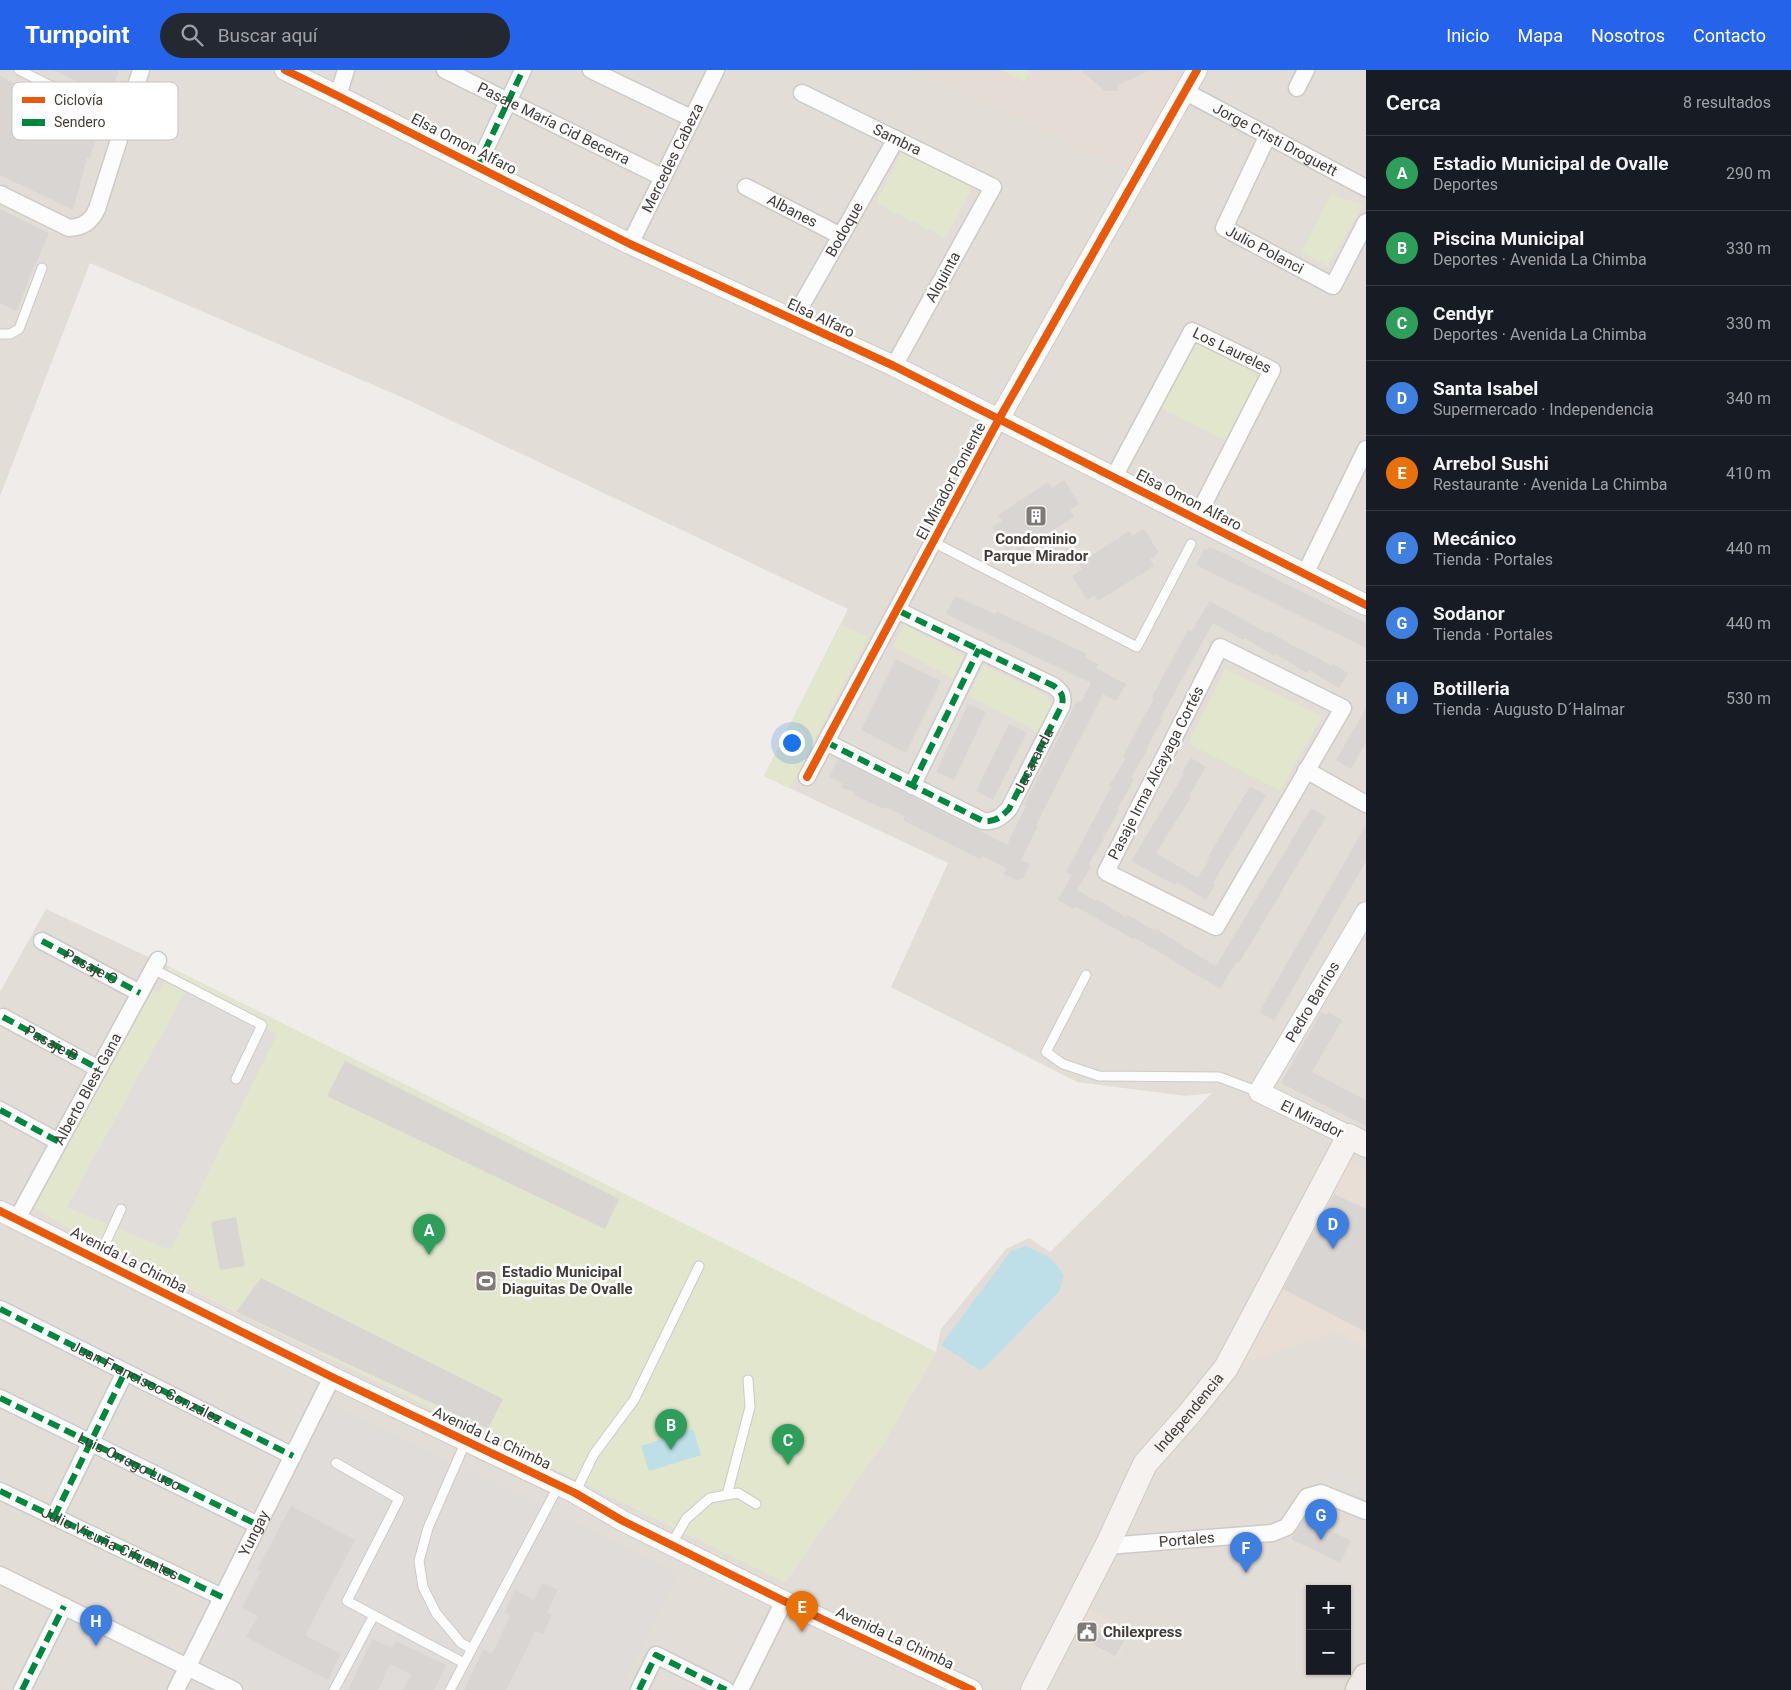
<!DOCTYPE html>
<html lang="es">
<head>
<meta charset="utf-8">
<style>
  :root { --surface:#171b24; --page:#242831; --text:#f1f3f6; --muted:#9ea1a6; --line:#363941; --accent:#2563eb }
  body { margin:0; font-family:Roboto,sans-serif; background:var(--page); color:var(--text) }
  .controls { position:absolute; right:15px; bottom:15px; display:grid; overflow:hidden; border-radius:0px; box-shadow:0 1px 4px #0004 }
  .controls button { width:45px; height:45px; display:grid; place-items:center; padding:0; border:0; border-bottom:1px solid var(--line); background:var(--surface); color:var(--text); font:25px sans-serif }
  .you { position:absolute; left:791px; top:672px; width:18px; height:18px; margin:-12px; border:4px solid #fff; border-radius:50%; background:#1a73e8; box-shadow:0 0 0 8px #1a73e833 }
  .badge { display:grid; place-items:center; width:32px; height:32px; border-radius:50%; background:var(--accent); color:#fff; font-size:16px; font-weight:700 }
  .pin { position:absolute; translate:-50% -41px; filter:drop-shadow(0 1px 2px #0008) }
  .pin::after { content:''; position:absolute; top:26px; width:18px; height:15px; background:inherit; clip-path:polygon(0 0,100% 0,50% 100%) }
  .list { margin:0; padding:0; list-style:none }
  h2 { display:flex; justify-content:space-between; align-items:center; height:65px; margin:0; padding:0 20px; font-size:21px }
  h2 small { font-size:16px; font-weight:400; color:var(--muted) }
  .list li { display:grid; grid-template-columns:32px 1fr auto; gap:15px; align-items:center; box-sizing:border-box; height:75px; padding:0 20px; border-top:1px solid var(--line) }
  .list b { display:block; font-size:19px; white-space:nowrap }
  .list p { margin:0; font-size:16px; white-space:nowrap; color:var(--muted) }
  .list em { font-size:16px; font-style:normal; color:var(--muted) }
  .icon { flex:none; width:28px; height:28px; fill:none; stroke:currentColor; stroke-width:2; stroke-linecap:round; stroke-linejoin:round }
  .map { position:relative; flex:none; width:1366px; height:1620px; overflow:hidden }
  header { display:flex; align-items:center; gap:30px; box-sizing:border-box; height:70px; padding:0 25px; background:var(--accent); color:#fff }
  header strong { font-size:24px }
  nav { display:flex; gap:28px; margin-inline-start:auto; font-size:18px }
  .search { width:350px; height:45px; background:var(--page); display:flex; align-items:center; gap:12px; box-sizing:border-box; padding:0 18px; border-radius:28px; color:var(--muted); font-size:19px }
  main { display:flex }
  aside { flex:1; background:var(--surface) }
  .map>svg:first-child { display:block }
  .residential { fill:#e3ddd7; fill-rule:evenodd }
  .commercial { fill:#e9ded6 }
  .industrial { fill:#e0dcd9 }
  .education { fill:#e5ddd5 }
  .green { fill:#e1e6cc }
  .parking { fill:#e0ddda }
  .water { fill:#bfdfe8 }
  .building { fill:#d9d5d2 }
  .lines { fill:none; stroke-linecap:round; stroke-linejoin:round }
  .service-casing { stroke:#cdcac7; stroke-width:11 }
  .minor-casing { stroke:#cdcac7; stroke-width:19 }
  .tertiary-casing { stroke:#cdcac7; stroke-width:22 }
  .secondary-casing { stroke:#d0cac4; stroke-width:26 }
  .primary-casing { stroke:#cfc4b9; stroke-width:29 }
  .service { stroke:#fdfcfc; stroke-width:9 }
  .minor { stroke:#fdfcfc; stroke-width:16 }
  .tertiary { stroke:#fdfcfc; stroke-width:20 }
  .secondary { stroke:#f5f2ef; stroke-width:24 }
  .primary { stroke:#efeae5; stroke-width:26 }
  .quiet { stroke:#00873e; stroke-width:6; stroke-dasharray:12 6; stroke-linecap:butt }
  .cycleway-casing { stroke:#fff; stroke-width:11 }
  .cycleway { stroke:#e8590c; stroke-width:8 }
  .labels { text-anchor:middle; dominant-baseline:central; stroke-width:5; stroke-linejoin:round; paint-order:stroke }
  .street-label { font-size:15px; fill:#433c37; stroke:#fff }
  .poi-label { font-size:15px; font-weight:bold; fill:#433c37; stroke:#fff; text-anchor:start }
  .key { fill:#fff; stroke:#c7c4c3; stroke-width:1 }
  .key-label { font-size:14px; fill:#433c37 }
</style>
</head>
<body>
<header>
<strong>Turnpoint</strong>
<div class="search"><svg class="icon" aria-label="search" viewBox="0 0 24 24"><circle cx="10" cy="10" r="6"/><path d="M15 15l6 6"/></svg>Buscar aquí</div>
<nav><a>Inicio</a><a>Mapa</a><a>Nosotros</a><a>Contacto</a></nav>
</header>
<main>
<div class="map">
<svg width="1366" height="1620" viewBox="0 0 1366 1620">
  <rect width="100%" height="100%" fill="#efece9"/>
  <path class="residential" d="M0,0H1366V1620H0V922L46,839L170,897L160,923L59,1153L236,1242L785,1512L884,1372L936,1282L941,1259L1006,1179L1029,1168L1050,1182L1212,1023L1186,1026L1077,1012L891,917L948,793L764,706L848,539L406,329L90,193L0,426ZM1310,1519H1347V1601H1310Z"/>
  <path class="commercial" d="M1345,1090L1366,1101V1278L1335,1262L1236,1296Z
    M1081,1534L1131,1562L1117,1589L1068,1563Z"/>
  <path class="industrial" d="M331,1334L678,1503L621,1620H259L204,1593Z"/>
  <path class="education" d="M916,0H1187L1133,103Z"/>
  <path class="green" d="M1002,0H1030L1024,12Z
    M902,82L972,117L946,168L876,133Z
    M1331,124L1363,135L1328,196L1301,182Z
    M1195,270L1261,303L1226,371L1161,338Z
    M841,554L868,567L790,718L764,706Z
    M904,555L964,586L953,608L893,577Z
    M983,595L1047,626L1052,635L1038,662L969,626Z
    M1225,599L1322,646L1280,721L1188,673Z
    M170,897L737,1180L936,1282L884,1372L785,1512L236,1242L59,1153L31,1136L150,918L160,923Z"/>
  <path class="parking" d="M188,917L277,964L170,1180L67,1137Z
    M1326,1398L1366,1417V1429L1328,1411Z"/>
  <path class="water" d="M1025,1176C1045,1184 1053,1187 1064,1206L1059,1222L981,1301L941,1275L1011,1181Z
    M693,1359L701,1385L649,1401L641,1376Z"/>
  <path class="building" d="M53,0H119L110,28Z
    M1080,0H1151L1118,15V21H1105Z
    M0,6L99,57L90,89L87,88L73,140L0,105Z
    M0,139L49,163L35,196H34L17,241L0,233Z
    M1064,410L1079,434L1070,440L1074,447L1018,482L1014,476L1007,481L992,457L1002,451L998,445L1048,412L1052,418Z
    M1144,459L1159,483L1150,489L1154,496L1098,531L1094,525L1087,530L1072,506L1082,499L1079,494L1129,461L1132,466Z
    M1209,476L1366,553V578L1196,495L1204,479L1207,480Z
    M955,526L995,544L996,541L1087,584L1085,587L1098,594L1096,598L1126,614L1116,631L1103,624L1036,755L1038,756L1021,790L1030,794L1023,809L1021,808L1019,811L1003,804L1006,798L982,786L980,789L903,750L905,746L885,737L884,739L854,725L855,723L841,717L843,714L829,707L838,689L1007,775L1026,736L1024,735L1077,631L1081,632L1091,613L946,544Z
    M1210,531L1267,563L1268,561L1300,580L1301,579L1332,596L1333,594L1348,603L1339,618L1309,600L1307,603L1275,584L1274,586L1245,568L1243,570L1213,553L1160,649L1162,650L1146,679H1148L1131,708L1134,710L1117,739L1119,740L1103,768H1104L1089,794L1091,796L1077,820L1096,831L1097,829L1126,847L1127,844L1155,861L1156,859L1216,896L1311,738L1326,747L1239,893L1236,892L1220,919L1134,867L1133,869L1075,836L1074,839L1058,830L1072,805L1066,802L1111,717L1109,716L1126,688L1123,686L1154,628L1152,627L1188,560L1191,562Z
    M896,589L941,611L906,683L861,660Z
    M968,634L986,642L954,710L936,702Z
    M1366,638V673L1351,699L1336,690Z
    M1009,654L1027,663L993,730L976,721Z
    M1191,688L1206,697L1189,726L1191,727L1156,783L1198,808L1210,788L1208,787L1250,716L1266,725L1213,813L1215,815L1206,830L1177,812L1175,815L1131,791L1184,704L1182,703Z
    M1366,755V791L1274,951L1259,942Z
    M1321,942L1327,945L1328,942L1342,950L1312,1002L1366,1030V1056L1281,1013Z
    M345,991L619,1129L605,1159L327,1026Z
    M1334,1124L1366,1139V1262L1283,1219Z
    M236,1147L245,1196L220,1200L211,1152Z
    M261,1208L503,1329L488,1359L236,1242Z
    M291,1436L355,1470L305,1565L341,1584L328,1610L246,1567L258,1546L242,1537L261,1501L257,1500Z
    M1305,1448L1351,1471L1340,1493L1291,1469Z
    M542,1513L558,1520L547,1543L552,1546L543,1564L535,1561L506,1620H464L483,1580L492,1584L510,1546L504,1543L515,1520L534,1530Z
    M1086,1555L1108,1567L1114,1557L1128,1565L1115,1586L1080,1568Z
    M372,1569L392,1578L396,1571L446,1595L434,1620H403L411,1604L390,1594L378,1620H348Z"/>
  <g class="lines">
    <g class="service-casing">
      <path id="service" d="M19,0L123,52
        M0,264H10L19,259L42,198
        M933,472L1137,577L1191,474
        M153,899L262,955L236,1009
        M1086,905L1046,982L1063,994L1099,1006L1219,1007L1259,1022
        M98,1189L121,1139
        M466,1371L428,1458L419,1491L423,1517L436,1543L461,1573L472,1579
        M336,1393L399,1429L347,1531L464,1593
        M575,1423L594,1384L634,1330L699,1196
        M727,1425L750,1337L748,1310
        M671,1475L686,1449L710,1428L738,1423L756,1434
        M334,1620L374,1545
        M450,1620L559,1415"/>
    </g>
    <g class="minor-casing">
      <g id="minor">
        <path id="s1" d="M445,0L662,107"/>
        <path d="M591,0L691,48"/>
        <path d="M1297,18L1306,0"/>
        <path id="s2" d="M1186,22L1366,118"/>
        <path id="s3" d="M802,23L993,117L894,296"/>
        <path d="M338,26L346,0"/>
        <path id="s4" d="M1268,65L1224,158L1333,216L1366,152"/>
        <path d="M477,97L523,0"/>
        <path id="s5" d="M746,117L841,166"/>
        <path d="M0,124L69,158C83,157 91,152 97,139L141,0"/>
        <path id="s6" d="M630,174L716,0"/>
        <path id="s7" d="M793,250L896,69"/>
        <path id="s8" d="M1114,407L1192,261L1272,300L1196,449"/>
        <path d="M1305,504L1366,379"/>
        <path d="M1220,577L1343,638L1216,857L1106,802Z"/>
        <path d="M826,672L983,751C995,752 1000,748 1009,739L1062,635C1064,625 1061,622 1054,616L897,540"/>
        <path d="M1306,700L1366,734"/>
        <path d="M807,707L999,349"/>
        <path d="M912,716L979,579"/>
        <path d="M42,871L140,923"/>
        <path id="s9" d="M3,947L99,999"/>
        <path d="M0,1040L59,1072"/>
        <path id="s10" d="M17,1149L158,890"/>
        <path id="s11" d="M0,1239L293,1386"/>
        <path d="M0,1328L258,1455"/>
        <path id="s12" d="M0,1421L222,1527"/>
        <path d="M54,1447L125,1302"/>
        <path id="s13" d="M1107,1476L1272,1463L1287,1457L1307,1427L1321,1423L1366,1441"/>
        <path d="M0,1505L234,1620"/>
        <path d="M22,1620L64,1536"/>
        <path id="s14" d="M176,1620L332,1307"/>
        <path d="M639,1620L656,1585L726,1620"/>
        <path d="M740,1620L784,1531"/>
      </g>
    </g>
    <g class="tertiary-casing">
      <g id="tertiary">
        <path d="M285,0L338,26L630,174L894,296L1366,535"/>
        <path d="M999,349L1197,0"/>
        <path id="s15" d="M1349,1066L1259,1022L1366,842"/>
        <path d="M0,1141L332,1307L575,1423L623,1451L784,1531L972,1620"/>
      </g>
    </g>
    <g class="secondary-casing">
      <g id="secondary">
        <path id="s16" d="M1033,1620L1107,1476L1145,1394L1189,1344L1226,1298L1349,1066L1366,1075"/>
      </g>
    </g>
    <g class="primary-casing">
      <path id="primary" d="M1359,1620L1366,1607"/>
    </g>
    <use href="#service" class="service"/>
    <use href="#minor" class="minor"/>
    <use href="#tertiary" class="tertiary"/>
    <use href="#secondary" class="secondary"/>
    <use href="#primary" class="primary"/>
    <g class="quiet">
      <path d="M477,97L523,0"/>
      <path id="s17" d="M826,672L983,751C995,752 1000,748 1009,739L1062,635C1064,625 1061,622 1054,616L897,540"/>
      <path d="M912,716L979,579"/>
      <path id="s18" d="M42,871L140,923"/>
      <path d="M3,947L99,999"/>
      <path d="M0,1040L59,1072"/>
      <path d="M0,1239L293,1386"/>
      <path id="s19" d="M0,1328L258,1455"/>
      <path d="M0,1421L222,1527"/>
      <path d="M54,1447L125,1302"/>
      <path d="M22,1620L64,1536"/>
      <path d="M639,1620L656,1585L726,1620"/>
    </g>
    <g class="cycleway-casing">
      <path id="cycleway" d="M285,0L338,26L630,174L894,296L1366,535
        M807,707L999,349L1197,0
        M0,1141L332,1307L575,1423L623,1451L784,1531L972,1620"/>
    </g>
    <use href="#cycleway" class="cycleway"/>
  </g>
  <defs>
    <g id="building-square" transform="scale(1.125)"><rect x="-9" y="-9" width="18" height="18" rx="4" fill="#7f7a75" stroke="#fff"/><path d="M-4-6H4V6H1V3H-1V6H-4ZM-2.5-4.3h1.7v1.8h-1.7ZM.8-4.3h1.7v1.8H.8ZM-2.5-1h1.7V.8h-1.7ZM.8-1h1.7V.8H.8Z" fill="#fff"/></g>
    <g id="stadium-square" transform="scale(1.125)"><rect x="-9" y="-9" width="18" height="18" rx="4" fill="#7f7a75" stroke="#fff"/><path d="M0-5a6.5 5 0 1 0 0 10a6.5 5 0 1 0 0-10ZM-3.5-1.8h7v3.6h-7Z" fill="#fff"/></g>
    <g id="civic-square" transform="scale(1.125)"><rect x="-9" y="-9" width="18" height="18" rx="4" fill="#7f7a75" stroke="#fff"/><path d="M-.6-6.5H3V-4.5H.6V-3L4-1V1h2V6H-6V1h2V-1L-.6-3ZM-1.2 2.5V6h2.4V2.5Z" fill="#fff"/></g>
  </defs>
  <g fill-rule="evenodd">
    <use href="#building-square" x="1036" y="446"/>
    <use href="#stadium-square" x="486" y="1211"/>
    <use href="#civic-square" x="1087" y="1562"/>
  </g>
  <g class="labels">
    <g class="street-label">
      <text stroke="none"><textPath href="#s1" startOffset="121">Pasaje María Cid Becerra</textPath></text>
      <text stroke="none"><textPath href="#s3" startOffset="106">Sambra</textPath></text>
      <text stroke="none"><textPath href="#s2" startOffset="101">Jorge Cristi Droguett</textPath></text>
      <text transform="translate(464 74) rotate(27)">Elsa Omon Alfaro</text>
      <text stroke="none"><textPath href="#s6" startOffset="96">Mercedes Cabeza</textPath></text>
      <text stroke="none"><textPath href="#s5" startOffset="52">Albanes</textPath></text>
      <text stroke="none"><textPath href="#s7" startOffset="104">Bodoque</textPath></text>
      <text stroke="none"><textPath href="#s4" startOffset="149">Julio Polanci</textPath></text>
      <text transform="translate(943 207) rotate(-61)">Alquinta</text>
      <text transform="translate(821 248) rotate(25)">Elsa Alfaro</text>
      <text stroke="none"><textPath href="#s8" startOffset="210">Los Laureles</textPath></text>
      <text transform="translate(951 411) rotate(-62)">El Mirador Poniente</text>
      <text transform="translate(1189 430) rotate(27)">Elsa Omon Alfaro</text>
      <text stroke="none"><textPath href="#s17" startOffset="260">Jacaranda</textPath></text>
      <text transform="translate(1156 703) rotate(-63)">Pasaje Irma Alcayaga Cortés</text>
      <text stroke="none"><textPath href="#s18" startOffset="55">Pasaje C</textPath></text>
      <text stroke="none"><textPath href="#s15" startOffset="205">Pedro Barrios</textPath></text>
      <text stroke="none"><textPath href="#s9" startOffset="55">Pasaje B</textPath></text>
      <text stroke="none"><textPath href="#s10" startOffset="148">Alberto Blest Gana</textPath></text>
      <text transform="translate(1312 1049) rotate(26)">El Mirador</text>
      <text transform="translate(129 1190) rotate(27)">Avenida La Chimba</text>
      <text stroke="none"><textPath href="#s11" startOffset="164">Juan Francisco González</textPath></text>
      <text stroke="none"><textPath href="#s16" startOffset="320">Independencia</textPath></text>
      <text transform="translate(492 1368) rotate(25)">Avenida La Chimba</text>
      <text stroke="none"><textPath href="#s19" startOffset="144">Luis Orrego Luco</textPath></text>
      <text stroke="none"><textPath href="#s14" startOffset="175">Yungay</textPath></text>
      <text stroke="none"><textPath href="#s13" startOffset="80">Portales</textPath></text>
      <text stroke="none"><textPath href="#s12" startOffset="122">Julio Vicuña Cifuentes</textPath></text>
      <text transform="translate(895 1568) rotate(25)">Avenida La Chimba</text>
    </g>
    <g class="poi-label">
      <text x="1036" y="469" text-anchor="middle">Condominio<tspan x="1036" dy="17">Parque Mirador</tspan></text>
      <text x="502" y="1202">Estadio Municipal<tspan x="502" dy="17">Diaguitas De Ovalle</tspan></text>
      <text x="1103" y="1562">Chilexpress</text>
    </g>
  </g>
  <rect x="12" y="12" width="166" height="58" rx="8" class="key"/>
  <rect x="22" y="27" width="23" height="6" fill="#e8590c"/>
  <rect x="22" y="49" width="23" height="7" fill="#00873e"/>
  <g class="key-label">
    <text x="54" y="35">Ciclovía</text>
    <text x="54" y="57">Sendero</text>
  </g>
</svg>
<div class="controls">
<button>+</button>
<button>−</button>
</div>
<div class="you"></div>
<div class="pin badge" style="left:429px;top:1185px;background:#2e9e5b">A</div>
<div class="pin badge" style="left:671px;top:1380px;background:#2e9e5b">B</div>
<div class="pin badge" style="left:788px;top:1395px;background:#2e9e5b">C</div>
<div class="pin badge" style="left:1333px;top:1179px;background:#3f7fe0">D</div>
<div class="pin badge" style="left:802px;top:1562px;background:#e8710a">E</div>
<div class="pin badge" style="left:1246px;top:1503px;background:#3f7fe0">F</div>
<div class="pin badge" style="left:1321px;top:1470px;background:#3f7fe0">G</div>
<div class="pin badge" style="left:96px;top:1576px;background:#3f7fe0">H</div>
</div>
<aside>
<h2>Cerca<small>8 resultados</small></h2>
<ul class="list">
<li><span class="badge" style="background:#2e9e5b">A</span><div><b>Estadio Municipal de Ovalle</b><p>Deportes</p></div><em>290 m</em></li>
<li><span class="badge" style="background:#2e9e5b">B</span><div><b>Piscina Municipal</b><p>Deportes · Avenida La Chimba</p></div><em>330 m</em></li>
<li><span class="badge" style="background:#2e9e5b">C</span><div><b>Cendyr</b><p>Deportes · Avenida La Chimba</p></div><em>330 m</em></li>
<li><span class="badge" style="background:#3f7fe0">D</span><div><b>Santa Isabel</b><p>Supermercado · Independencia</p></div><em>340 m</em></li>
<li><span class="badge" style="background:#e8710a">E</span><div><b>Arrebol Sushi</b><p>Restaurante · Avenida La Chimba</p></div><em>410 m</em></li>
<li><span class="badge" style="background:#3f7fe0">F</span><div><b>Mecánico</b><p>Tienda · Portales</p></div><em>440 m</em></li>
<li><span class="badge" style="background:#3f7fe0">G</span><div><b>Sodanor</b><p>Tienda · Portales</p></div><em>440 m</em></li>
<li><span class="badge" style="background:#3f7fe0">H</span><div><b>Botilleria</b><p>Tienda · Augusto D´Halmar</p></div><em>530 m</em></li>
</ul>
</aside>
</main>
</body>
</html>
